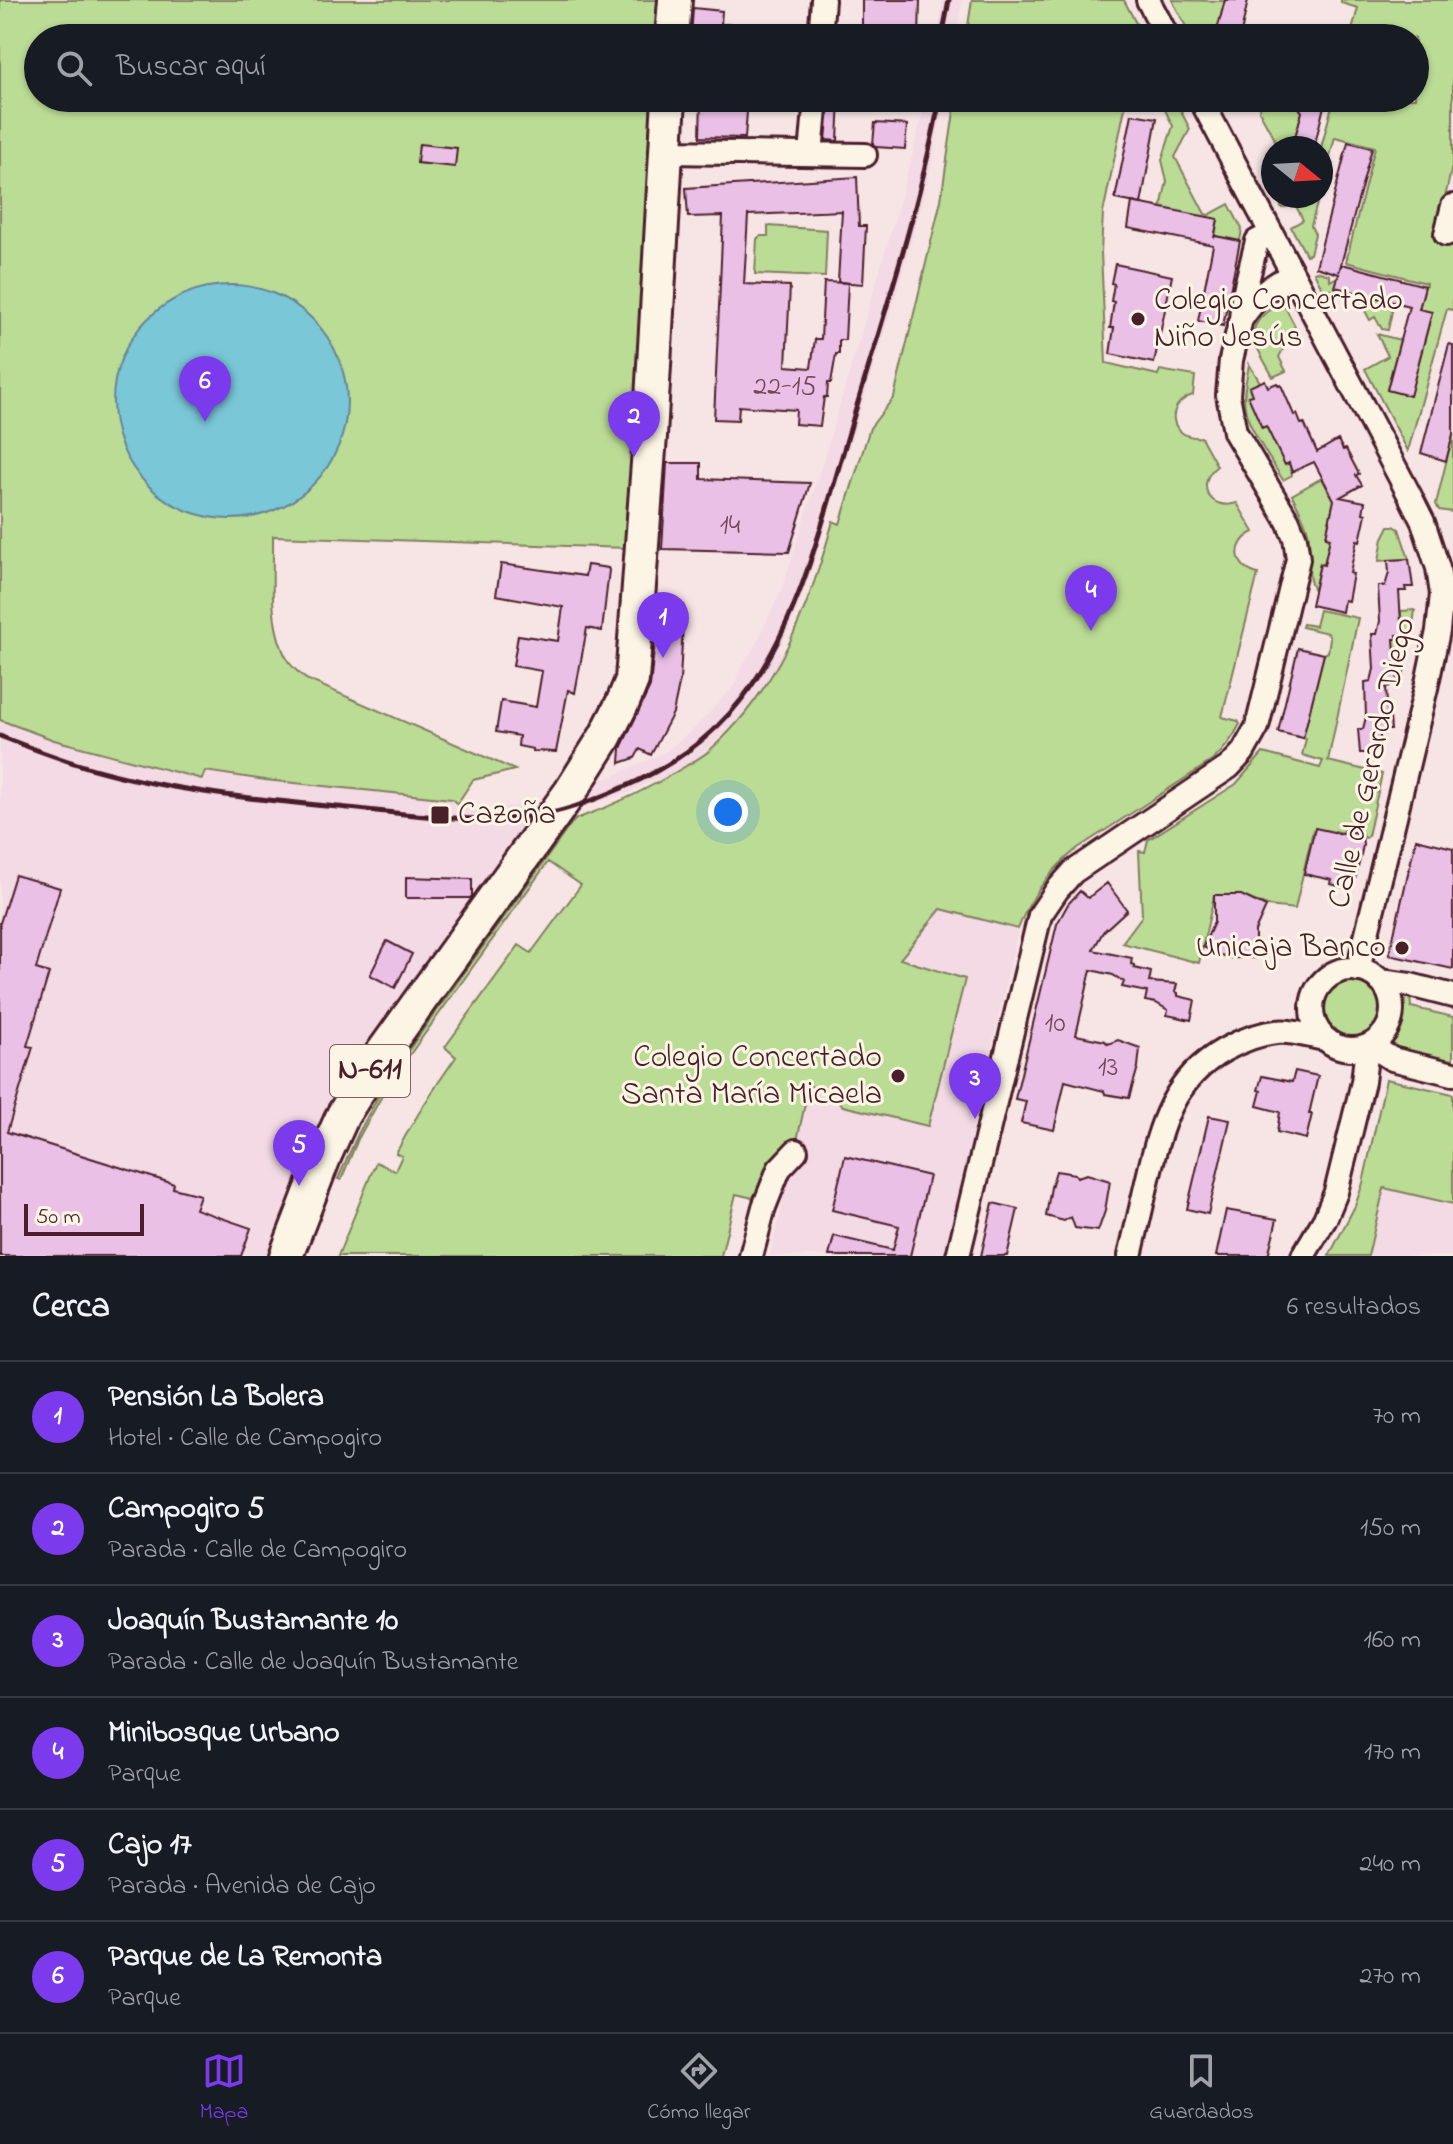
<!DOCTYPE html>
<html lang="es">
<head>
<meta charset="utf-8">
<style>
  :root { --surface:#171b24; --page:#242831; --text:#f1f3f6; --muted:#9ea1a6; --line:#363941; --accent:#7c3aed }
  body { margin:0; font-family:"Indie Flower",sans-serif; background:var(--page); color:var(--text) }
  .compass { position:absolute; left:1261px; top:136px; width:72px; height:72px; border-radius:50%; background:var(--surface); box-shadow:0 2px 6px #0004; rotate:108deg }
  .scale { position:absolute; left:24px; bottom:20px; width:120px; box-sizing:border-box; padding-left:8px; border:4px solid #4a1f2b; border-top:0; font-size:22px; line-height:28px; white-space:nowrap; color:#4a1f2b; -webkit-text-stroke:6px #fcf5e5; paint-order:stroke }
  .you { position:absolute; left:728px; top:812px; width:28px; height:28px; margin:-20px; border:6px solid #fff; border-radius:50%; background:#1a73e8; box-shadow:0 0 0 12px #1a73e833 }
  .badge { display:grid; place-items:center; width:52px; height:52px; border-radius:50%; background:var(--accent); color:#fff; font-size:26px; font-weight:700 }
  .pin { position:absolute; translate:-50% -66px; filter:drop-shadow(0 2px 4px #0008) }
  .pin::after { content:''; position:absolute; top:42px; width:28px; height:24px; background:inherit; clip-path:polygon(0 0,100% 0,50% 100%) }
  .list { margin:0; padding:0; list-style:none }
  h2 { display:flex; justify-content:space-between; align-items:center; height:104px; margin:0; padding:0 32px; font-size:34px }
  h2 small { font-size:26px; font-weight:400; color:var(--muted) }
  .list li { display:grid; grid-template-columns:52px 1fr auto; gap:24px; align-items:center; box-sizing:border-box; height:112px; padding:0 32px; border-top:2px solid var(--line) }
  .list b { display:block; font-size:30px; white-space:nowrap }
  .list p { margin:0; font-size:26px; white-space:nowrap; color:var(--muted) }
  .list em { font-size:26px; font-style:normal; color:var(--muted) }
  .icon { flex:none; width:44px; height:44px; fill:none; stroke:currentColor; stroke-width:2; stroke-linecap:round; stroke-linejoin:round }
  .map { position:relative; flex:none; width:1453px; height:1256px; overflow:hidden }
  .search { position:absolute; background:var(--surface); box-shadow:0 2px 6px #0004; left:24px; right:24px; top:24px; height:88px; display:flex; align-items:center; gap:20px; box-sizing:border-box; padding:0 28px; border-radius:44px; color:var(--muted); font-size:30px }
  .sheet { height:776px; background:var(--surface) }
  nav { display:flex; justify-content:space-around; align-items:center; box-sizing:border-box; height:112px; border-top:2px solid var(--line); background:var(--surface); font-size:22px; color:var(--muted) }
  nav a { display:grid; justify-items:center; gap:4px }
  nav .on { color:var(--accent) }
  .map>svg:first-child { display:block }
  .built { fill:#f3dae5 }
  .green { fill:#bbdc95; stroke:#827e60; stroke-width:2 }
  .water { fill:#7ac7d8; stroke:#678493; stroke-width:2 }
  .building { fill:#eac0e6; stroke:#4a1f2b; stroke-width:2 }
  .lines { fill:none; stroke-linecap:round; stroke-linejoin:round }
  .minor-casing { stroke:#4a1f2b; stroke-width:28 }
  .highway-casing { stroke:#4a1f2b; stroke-width:38 }
  .minor { stroke:#fcf5e5; stroke-width:22 }
  .highway { stroke:#fcf5e5; stroke-width:32 }
  .rail { stroke:#4a1f2b; stroke-width:5 }
  .poi-dot { fill:#4a1f2b; stroke:#fcf5e5; stroke-width:3 }
  .labels { text-anchor:middle; dominant-baseline:central; stroke-width:6; stroke-linejoin:round; paint-order:stroke }
  .number-label { font-size:28px; fill:#72475a }
  .shield { fill:#fcf5e5; stroke:#7f5f63; stroke-width:2 }
  .shield-label { font-size:30px; font-weight:bold; fill:#4a1f2b }
  .poi-label { font-size:32px; fill:#4a1f2b; stroke:#fcf5e5; text-anchor:start }
  .street-label { font-size:32px; fill:#4a1f2b; stroke:#fcf5e5 }
</style>
</head>
<body>
<div class="map">
<svg width="1453" height="1256" viewBox="0 0 1453 1256">
  <rect width="100%" height="100%" fill="#f7e5e5"/>
  <filter id="ink" filterUnits="userSpaceOnUse"><feTurbulence type="fractalNoise" baseFrequency=".0125" numOctaves="2"/><feDisplacementMap in="SourceGraphic" scale="16" xChannelSelector="R" yChannelSelector="G"/><feConvolveMatrix kernelMatrix="1 2 1 2 8 2 1 2 1" color-interpolation-filters="sRGB"/></filter>
  <g filter="url(#ink)">
    <path class="built" d="M942,0H962L956,38H938Z
      M926,98H945L928,181L899,285L808,581L790,628L778,651L783,655L752,706L692,764L659,784L654,780L628,793L531,822L491,874L460,920L400,998L285,1215L269,1256H0V720L54,740L202,779L204,771L265,780L452,799L454,806L481,808L530,805L577,792L598,785L600,780L615,775L664,753L695,728L738,682L736,676L754,648L782,589L824,458L889,239L913,153Z
      M941,908L1018,929L945,1256H770L813,1067Z
      M1384,1188L1453,1204V1256H1368Z"/>
    <path class="green" d="M0,0H658L656,38H38V98H653L628,548L273,536C274,577 267,624 288,661C293,668 300,674 306,679L515,770L473,780L457,804L452,799L265,780L205,771L202,779L54,740L0,720Z
      M972,0H1124L1140,31L1139,38H966Z
      M1172,0L1225,1L1215,38H1192Z
      M1341,0H1453V162L1436,238L1453,243V310L1447,309L1408,451L1365,369L1388,356L1377,334L1400,340L1387,389L1410,395L1432,313L1419,309L1426,283L1346,262L1375,147L1335,137L1321,189V148L1334,98H1415V38H1350L1358,8L1341,3Z
      M956,98H1127L1103,213L1101,252L1106,363L1158,375L1160,370L1195,376L1193,395C1163,404 1170,440 1201,437L1217,466C1194,484 1210,512 1237,503L1254,532C1231,543 1234,568 1258,574L1222,717L1238,721L1240,724C1233,738 1224,750 1213,760L1078,848C1050,870 1031,895 1018,929L941,909L900,959L965,979L928,1126L843,1106L828,1091L809,1086L796,1145L762,1197L754,1195L753,1198L736,1194L721,1256H338L376,1162L395,1171L402,1156L396,1153C414,1119 434,1088 456,1057L445,1047L519,945L531,953L581,885L548,862L388,1085L358,1139L341,1180L338,1179L358,1134L387,1080L571,824L576,819C615,805 651,788 686,766C694,761 704,756 711,749C778,690 810,605 833,521L840,524L870,428L894,397L941,200Z
      M1159,98H1174L1190,129L1175,157L1205,214L1209,215L1229,204L1242,229L1240,241L1215,236L1218,220L1161,208L1167,181L1162,160L1173,126Z
      M1263,98L1298,107L1302,112L1292,148H1273V154L1268,152L1276,142L1259,111Z
      M1293,196H1319L1311,226L1315,234L1310,254L1306,255L1291,227L1303,220L1295,204L1282,208L1281,206L1291,200Z
      M768,226L827,230L825,277L755,274L757,239L760,236H768Z
      M1316,271L1330,275V281L1338,277L1336,287L1394,302L1388,330L1382,329L1375,317L1370,320L1357,296L1322,288L1314,272Z
      M1280,303H1283L1295,326L1279,357L1286,371L1273,377C1255,343 1238,327 1280,303Z
      M1249,364L1260,382L1266,426L1285,464L1289,463L1292,475L1283,480C1272,462 1248,428 1245,408C1242,394 1247,378 1249,364Z
      M1453,434V512L1439,510L1436,504Z
      M1322,478L1329,492L1338,498L1333,504L1326,536L1330,538L1324,565L1320,564L1314,590C1304,574 1313,551 1308,532C1305,519 1298,507 1292,495Z
      M1389,526H1394L1399,529L1409,559L1379,561L1383,538Z
      M1319,610L1358,618L1328,761L1382,774L1368,836L1366,838L1335,831L1334,834L1313,830L1295,909L1267,906L1240,895L1214,896L1199,963L1122,943L1142,916L1139,851L1145,852L1148,840L1236,784L1263,753L1320,768L1323,761L1302,755L1306,739L1303,738L1324,654L1328,652L1330,638L1328,633L1302,627L1303,624L1315,626Z
      M1415,610L1411,640L1402,682L1398,683L1397,671L1396,670L1394,639L1397,638V635L1405,634V623L1401,622V611Z
      M1322 1009a29 29 0 1 1 58 0a29 29 0 1 1-58 0Z
      M1399,992L1410,995L1411,1007L1453,1017V1064L1390,1050L1386,1046C1389,1036 1394,1029 1396,1019C1398,1010 1395,1002 1399,992Z
      M1386,1079L1453,1094V1204L1384,1188L1368,1256H1329L1355,1206L1363,1183Z"/>
    <path class="water" d="M113 402a117 117 0 1 1 234 0a117 117 0 1 1-234 0Z"/>
    <path class="building" d="M862,0H920L919,38H862Z
      M1225,0H1248L1240,38H1215Z
      M693,8L722,11L721,24L742,25L741,38H691Z
      M701,98H748L745,138L700,137Z
      M830,98H840L838,141L826,140Z
      M1293,98H1317L1321,106H1324L1314,148H1292L1302,112Z
      M1132,114L1157,118L1141,204L1115,199Z
      M875,123L907,125L905,149L876,147L873,144Z
      M1348,142L1372,148L1339,272L1342,264L1425,286L1419,309L1432,312L1410,396L1387,390L1409,306L1335,287L1339,274L1316,267Z
      M419,144L457,148L455,167L417,163Z
      M857,177L859,226H866L863,284L838,282L842,211L748,215L744,284L790,286L786,366L811,368L815,339H821L824,282L848,283L845,340H839V354H836L831,383H828L827,397H824L820,426L795,424L796,410L739,406L738,420L714,419L723,216L688,217L686,188Z
      M1132,202L1218,219L1214,238L1215,236L1240,241L1223,326L1198,321L1213,245L1128,228Z
      M1115,264L1172,276L1154,363L1110,354L1114,328H1110L1114,302L1111,301L1114,284L1111,283Z
      M1449,344L1453,345V434L1446,461L1421,453Z
      M1265,380L1268,387L1277,383L1279,386L1281,385L1294,415L1297,414L1301,424L1304,423L1317,452L1338,440L1343,450L1346,449L1359,474L1356,475L1362,485L1340,497L1365,502L1363,513L1366,514L1360,541L1357,540L1353,558L1350,573L1353,574L1348,601L1344,600L1342,612L1311,605L1320,564L1324,565L1330,538L1326,537L1334,500L1314,462L1292,472L1289,463L1285,465L1266,426L1262,428L1248,396L1252,395L1249,387Z
      M667,463H701V479L810,483L789,552L662,549Z
      M1409,559L1413,587H1405L1406,591H1399L1401,622H1405V635H1397L1398,639H1394L1396,670H1397L1398,683H1390V686L1386,687L1388,718L1390,717L1391,730H1384V734H1380V753H1360L1358,729H1363L1366,717L1365,682L1371,681L1374,669L1372,634H1377L1380,621L1378,586H1385L1389,573L1388,560Z
      M501,564L585,576L587,565L608,568L609,570L602,631L587,628L575,693L568,690L556,752L533,751V749L518,746L519,736L496,732L501,701L536,707L542,671L513,666L518,635L558,641L563,607L496,595Z
      M659,603L684,605L680,680L673,713L651,755L640,749L635,758L620,763L621,748L650,687Z
      M1298,648L1324,654L1303,738L1278,732Z
      M1315,828L1343,834L1344,830L1362,834L1363,845L1361,855L1354,884L1349,889L1331,884L1332,880L1304,874Z
      M1416,839L1453,848V969L1389,955Z
      M15,875L60,888L36,969L49,973L27,1046L33,1047L7,1132L174,1184L173,1188L200,1195L195,1209L251,1228L241,1256H0V923Z
      M406,877L472,879V896L470,898H406Z
      M1107,883L1127,910L1103,932L1093,950L1132,958L1131,964L1134,965V968L1151,972L1149,982L1177,984L1175,992L1178,993V996L1195,1000L1191,1020L1167,1015L1168,1010L1156,1003L1145,1001L1147,992L1122,987L1124,982L1113,975L1091,970L1076,1035L1105,1041L1108,1044L1118,1040L1140,1048L1138,1067L1129,1098L1105,1094L1104,1091L1065,1081L1054,1130L1021,1123L1026,1101L1015,1099L1057,924L1068,904L1080,891L1088,898Z
      M1214,895H1241L1266,907L1255,931V958H1227L1203,947L1214,922Z
      M387,941L412,954L395,988L370,975Z
      M1295,1071L1318,1076L1309,1114H1312L1306,1139L1277,1132L1280,1112L1257,1106L1261,1091L1258,1090L1262,1076L1292,1082Z
      M1209,1116L1230,1120L1208,1214L1187,1209Z
      M845,1156L929,1176L910,1256H829L834,1236L893,1250L899,1226L832,1210Z
      M1056,1171L1075,1174L1077,1177L1087,1174L1110,1181L1105,1211L1098,1231L1075,1228L1071,1217L1064,1221L1046,1216L1051,1187Z
      M993,1203L1018,1209L1007,1256H981Z
      M1226,1210L1277,1219L1268,1256H1216Z"/>
    <g class="lines">
      <g class="minor-casing">
        <path id="minor" d="M1148,0L1168,38
          M820,38L823,0
          M1200,98L1410,496L1423,522L1438,568L1442,594L1438,631L1426,688L1358,970
          M665,152L865,155
          M811,154L816,98
          M1446,234L1453,206
          M1242,318C1255,298 1270,286 1292,275
          M1312 1009a40 40 0 1 1 80 0a40 40 0 1 1-80 0Z
          M1380,981L1410,985L1453,996
          M1370,1045L1392,1059L1453,1074
          M751,1256L764,1207L779,1169L796,1151
          M958,1256L1040,915L1057,890L1073,872L1229,767L1243,752L1257,727L1298,559L1295,538L1288,521L1235,432L1228,395L1231,360L1241,319L1243,298L1257,241L1271,234
          M1130,1256C1136,1230 1142,1204 1148,1178C1160,1125 1173,1079 1224,1050C1240,1041 1257,1034 1276,1032C1291,1030 1309,1036 1325,1039
          M1303,1256L1325,1219L1336,1192L1363,1082L1367,1047"/>
      </g>
      <g class="highway-casing">
        <path id="highway" d="M672,38L675,0
          M286,1256L325,1155L343,1115L380,1056L571,791L605,737L623,702L632,680L650,436L669,98"/>
      </g>
      <use href="#minor" class="minor"/>
      <use href="#highway" class="highway"/>
      <path class="rail" d="M942,38L949,0
        M0,736C33,749 67,762 101,771C182,793 265,800 348,808C408,814 467,823 527,817C560,814 592,801 622,788C667,769 711,739 741,700C800,625 823,518 850,429C882,320 919,210 940,98"/>
    </g>
  </g>
  <g class="poi-dot">
    <circle cx="1138" cy="319" r="8"/>
    <rect x="430" y="805" width="20" height="20" rx="4"/>
    <circle cx="1402" cy="948" r="8"/>
    <circle cx="898" cy="1076" r="8"/>
  </g>
  <g class="labels">
    <g class="number-label">
      <text x="785" y="387">22-15</text>
      <text x="730" y="526">14</text>
      <text x="1055" y="1024">10</text>
      <text x="1108" y="1068">13</text>
    </g>
    <rect class="shield" x="330" y="1045" width="80" height="52" rx="6"/>
    <g class="shield-label">
      <text x="370" y="1071">N-611</text>
    </g>
    <g class="poi-label">
      <text x="1154" y="301">Colegio Concertado<tspan x="1154" dy="37">Niño Jesús</tspan></text>
      <text x="458" y="815">Cazoña</text>
      <text x="1386" y="948" text-anchor="end">Unicaja Banco</text>
      <text x="882" y="1058" text-anchor="end">Colegio Concertado<tspan x="882" dy="37">Santa María Micaela</tspan></text>
    </g>
    <g class="street-label">
      <text transform="translate(1373 763) rotate(-77)">Calle de Gerardo Diego</text>
    </g>
  </g>
</svg>
<svg class="compass" viewBox="-18 -18 36 36"><path d="M0-13l5 13h-10z" fill="#e53935"/><path d="M0 13l5-13h-10z" fill="#9ea1a6"/></svg>
<div class="scale">50 m</div>
<div class="you"></div>
<div class="pin badge" style="left:663px;top:658px">1</div>
<div class="pin badge" style="left:634px;top:457px">2</div>
<div class="pin badge" style="left:975px;top:1119px">3</div>
<div class="pin badge" style="left:1091px;top:631px">4</div>
<div class="pin badge" style="left:299px;top:1186px">5</div>
<div class="pin badge" style="left:205px;top:422px">6</div>
<div class="search"><svg class="icon" aria-label="search" viewBox="0 0 24 24"><circle cx="10" cy="10" r="6"/><path d="M15 15l6 6"/></svg>Buscar aquí</div>
</div>
<section class="sheet">
<h2>Cerca<small>6 resultados</small></h2>
<ul class="list">
<li><span class="badge">1</span><div><b>Pensión La Bolera</b><p>Hotel · Calle de Campogiro</p></div><em>70 m</em></li>
<li><span class="badge">2</span><div><b>Campogiro 5</b><p>Parada · Calle de Campogiro</p></div><em>150 m</em></li>
<li><span class="badge">3</span><div><b>Joaquín Bustamante 10</b><p>Parada · Calle de Joaquín Bustamante</p></div><em>160 m</em></li>
<li><span class="badge">4</span><div><b>Minibosque Urbano</b><p>Parque</p></div><em>170 m</em></li>
<li><span class="badge">5</span><div><b>Cajo 17</b><p>Parada · Avenida de Cajo</p></div><em>240 m</em></li>
<li><span class="badge">6</span><div><b>Parque de La Remonta</b><p>Parque</p></div><em>270 m</em></li>
</ul>
</section>
<nav>
<a class="on"><svg class="icon" aria-label="map" viewBox="0 0 24 24"><path d="M3 6l6-2 6 2 6-2v14l-6 2-6-2-6 2zM9 4v14M15 6v14"/></svg>Mapa</a>
<a><svg class="icon" aria-label="directions" viewBox="0 0 24 24"><path d="M12 3l9 9-9 9-9-9zM9 14v-3h6M13 9l2 2-2 2"/></svg>Cómo llegar</a>
<a><svg class="icon" aria-label="saved" viewBox="0 0 24 24"><path d="M7 4h10v16l-5-4-5 4z"/></svg>Guardados</a>
</nav>
</body>
</html>
